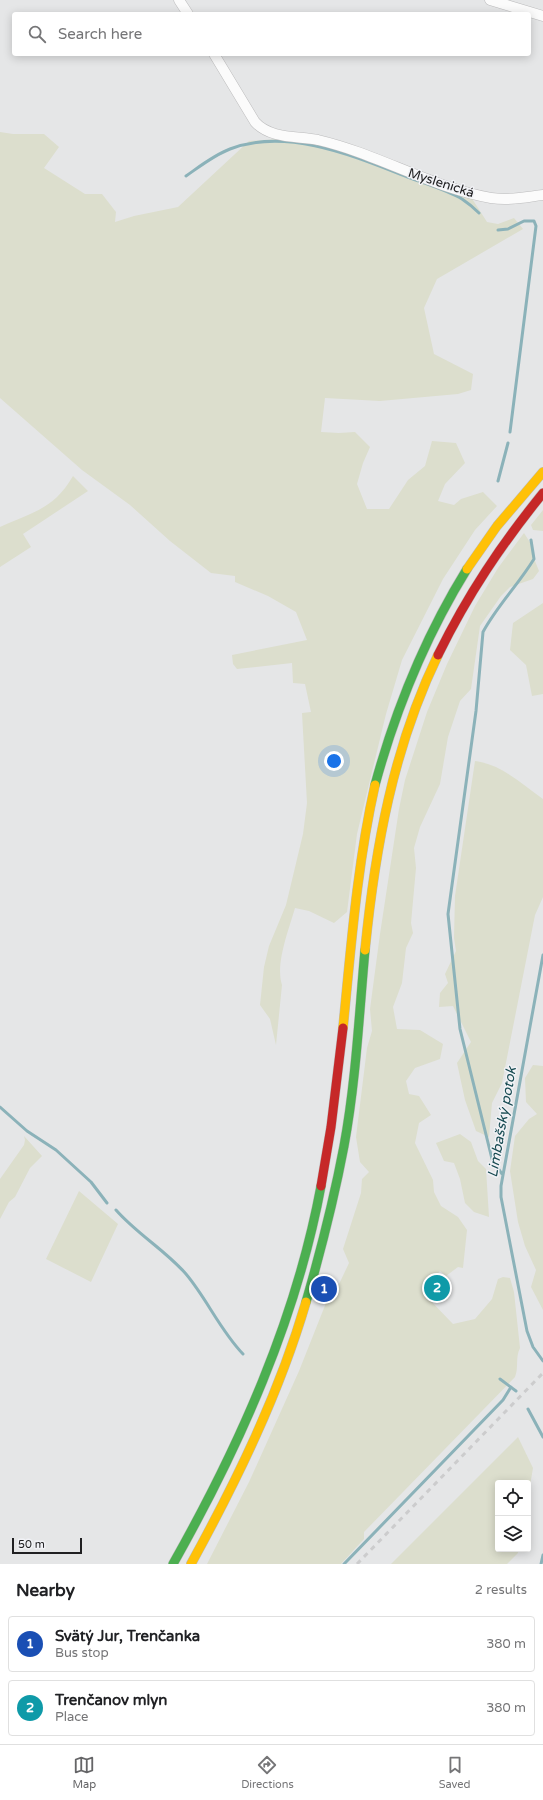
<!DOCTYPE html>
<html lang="en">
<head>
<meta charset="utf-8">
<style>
  :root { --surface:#fff; --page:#f2f2f2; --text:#202124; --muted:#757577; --line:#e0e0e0; --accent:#656567 }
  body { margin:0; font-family:"Varela Round",sans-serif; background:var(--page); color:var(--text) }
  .controls { position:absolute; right:12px; bottom:12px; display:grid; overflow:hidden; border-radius:4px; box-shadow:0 2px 10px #0003 }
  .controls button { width:36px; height:36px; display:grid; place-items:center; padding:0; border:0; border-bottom:1px solid var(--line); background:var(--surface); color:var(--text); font:20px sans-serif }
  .scale { position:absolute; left:12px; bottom:10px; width:70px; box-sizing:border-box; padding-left:4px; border:2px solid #202022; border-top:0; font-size:11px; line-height:14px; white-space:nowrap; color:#202022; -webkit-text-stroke:3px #f1f2f6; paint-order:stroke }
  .you { position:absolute; left:334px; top:761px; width:14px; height:14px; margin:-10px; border:3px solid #fff; border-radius:50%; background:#1a73e8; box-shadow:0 0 0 6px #1a73e833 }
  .badge { display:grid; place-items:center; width:26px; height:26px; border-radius:50%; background:var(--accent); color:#fff; font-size:13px; font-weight:700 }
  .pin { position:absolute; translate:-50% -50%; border:2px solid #fff; box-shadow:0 1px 4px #0006 }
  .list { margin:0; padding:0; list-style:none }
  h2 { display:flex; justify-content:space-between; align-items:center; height:52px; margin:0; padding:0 16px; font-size:17px }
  h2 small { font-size:13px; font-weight:400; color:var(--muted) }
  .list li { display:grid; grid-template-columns:26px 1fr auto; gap:12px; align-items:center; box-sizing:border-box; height:56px; margin:0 8px 8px; padding:0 8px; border:1px solid var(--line); border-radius:4px }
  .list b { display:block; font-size:15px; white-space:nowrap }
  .list p { margin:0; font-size:13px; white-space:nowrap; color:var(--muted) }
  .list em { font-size:13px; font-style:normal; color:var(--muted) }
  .icon { flex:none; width:22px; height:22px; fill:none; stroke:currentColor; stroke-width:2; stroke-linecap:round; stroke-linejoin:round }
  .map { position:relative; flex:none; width:543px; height:1564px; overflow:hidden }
  .search { position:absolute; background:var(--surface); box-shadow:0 2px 10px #0003; left:12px; right:12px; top:12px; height:44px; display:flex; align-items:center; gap:10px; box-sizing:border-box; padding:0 14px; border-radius:4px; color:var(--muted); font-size:15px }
  .sheet { height:180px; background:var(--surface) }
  nav { display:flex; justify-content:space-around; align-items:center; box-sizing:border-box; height:56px; border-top:1px solid var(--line); background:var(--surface); font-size:11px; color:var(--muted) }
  nav a { display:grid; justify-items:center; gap:2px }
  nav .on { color:var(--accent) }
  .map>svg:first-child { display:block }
  .green { fill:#dcdecd }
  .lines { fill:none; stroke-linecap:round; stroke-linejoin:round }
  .stream { stroke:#8bb2b9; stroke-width:3 }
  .street-casing { stroke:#bcbcbd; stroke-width:11 }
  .fast-casing { stroke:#bcbcbd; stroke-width:10 }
  .slow-casing { stroke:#bcbcbd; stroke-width:10 }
  .jam-casing { stroke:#bcbcbd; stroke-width:10 }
  .street { stroke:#fbfbfb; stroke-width:10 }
  .fast { stroke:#4caf50; stroke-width:9 }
  .slow { stroke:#ffc107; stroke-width:9 }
  .jam { stroke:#c62828; stroke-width:9 }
  .rail { stroke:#cccccd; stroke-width:3; stroke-dasharray:5 5; stroke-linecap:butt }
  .labels { text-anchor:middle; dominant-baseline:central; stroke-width:3; stroke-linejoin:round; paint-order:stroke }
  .street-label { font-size:13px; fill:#202022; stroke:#f1f2f6 }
  .water-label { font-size:14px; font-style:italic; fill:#174a51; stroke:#f1f2f6 }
</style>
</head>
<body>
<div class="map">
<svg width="543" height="1564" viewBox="0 0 543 1564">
  <rect width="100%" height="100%" fill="#e5e6e7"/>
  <path class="green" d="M0,132L13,134H44L59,147L44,168L85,194H102L116,212L115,222L134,216L178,207L249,141L294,138L471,197L487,222L498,224L514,218L523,229L437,279L424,308L434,354L473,374L471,390L458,394L380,401L325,398L321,432L339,433L355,432L370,447L363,463L357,484L367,509H389L408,480L425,466L432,441L456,443L465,463L445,484L438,501L454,505L461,499L483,492L497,506L475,530L443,579L402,660L386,714L357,834L347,912L334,923L309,911L295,908C289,929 275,964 282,985L276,1045L270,1019L260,1005L264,967L269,946L286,905L303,834L307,803L302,713L311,712L305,684L293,683L292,663L237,669L233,664L232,655L307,640L296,612L268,596L235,582V576L211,573L170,541L130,505L82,470L0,398Z
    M73,476L88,491L23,534L31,547L0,567V527C33,512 54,509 73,476Z
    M543,510V531L533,530L531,525Z
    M524,533L533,547V556L539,571L533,579L510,587L501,596L480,626L471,689L460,701L448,737L440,784L420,827L414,848L416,868L411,923L413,933L406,948L402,983L393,1007L397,1029L420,1030L443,1044L440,1059L415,1068L406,1081L409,1094L419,1096L431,1115L419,1123L415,1143L433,1180L434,1192L441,1206L458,1217L467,1230L463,1268L458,1267L446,1276L440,1271L429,1283L434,1287L426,1296L453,1324L475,1319L492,1299L498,1279L503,1277L510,1278L514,1292L520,1348C515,1358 519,1367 515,1377L364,1532V1539L341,1564H207L249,1482L299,1371L326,1303L340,1282L349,1263L343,1249L361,1193L362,1179L369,1172L360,1162L356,1137L367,1048L372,1031L370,1009L380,934L399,809L405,780L427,712L447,664L475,606L498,568Z
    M543,603V694L532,696L526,665L510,650L513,623Z
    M475,761C501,764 522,784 543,799V897L535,915L502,1083L492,1103L489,1137L476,1131L465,1100L457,1063L471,1042L453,1006L439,1007L440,993L448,983L445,974L456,951L454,938L455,896Z
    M533,1065L543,1066V1310L531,1287L536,1270L525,1246L518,1222L510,1171L515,1136L529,1119L537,1114L526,1102L525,1078Z
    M460,1134L471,1142L478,1161L486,1169L489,1217L474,1212L465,1203L460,1179L454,1163L444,1161L436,1143Z
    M24,1136L42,1156L30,1168L15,1197L9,1202L0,1219V1179L24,1145L25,1140Z
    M79,1191L118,1224L91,1282L46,1259Z
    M518,1437L533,1468L528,1497V1483H498V1549H518V1553L507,1564H391Z"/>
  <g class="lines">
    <path class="stream" d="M186,176C199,167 214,155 230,149C285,128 349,154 400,174C419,182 445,189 462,199C468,203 474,208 479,213
      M498,230L508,229L524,221H534L536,226L510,432
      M498,481L508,443
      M543,955L501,1186V1197L527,1331L533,1347L543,1361
      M0,1107L27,1131L56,1150L91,1182L107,1203
      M502,1174L492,1159L460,1029L448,914L476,711L483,632C497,606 518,585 534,559L531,540
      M116,1210C137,1234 165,1250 186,1274C207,1299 220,1330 243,1354
      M500,1379L516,1391
      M528,1409L543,1437
      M344,1564L503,1400L511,1387
      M541,1564L543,1555"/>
    <g class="street-casing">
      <path id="street" d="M179,0L188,14
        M490,0L543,16
        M214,54L255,122C270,139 297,136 318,140C378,154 430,187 491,198C509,201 526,197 543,195"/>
    </g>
    <g class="fast-casing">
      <path id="fast" d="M375,785C396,708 425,637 467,569
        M306,1302C321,1250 334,1199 344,1146C356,1081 359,1015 365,950
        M173,1564C240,1445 296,1320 321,1186"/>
    </g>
    <g class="slow-casing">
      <path id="slow" d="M467,569L497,526L543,472
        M365,950C375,849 393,748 438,655
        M343,1028C351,947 357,865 375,785
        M191,1564C237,1480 279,1394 306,1302"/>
    </g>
    <g class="jam-casing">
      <path id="jam" d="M438,655C468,594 501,545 543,493
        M321,1186L331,1127L343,1028"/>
    </g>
    <use href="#street" class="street"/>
    <use href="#fast" class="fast"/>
    <use href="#slow" class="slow"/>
    <use href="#jam" class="jam"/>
    <path class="rail" d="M357,1564L543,1373"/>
  </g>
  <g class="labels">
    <g class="street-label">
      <text transform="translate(441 183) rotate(18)">Myslenická</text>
    </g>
    <g class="water-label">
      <text transform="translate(502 1122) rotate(-80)">Limbašský potok</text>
    </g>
  </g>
</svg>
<div class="controls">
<button><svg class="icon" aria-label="locate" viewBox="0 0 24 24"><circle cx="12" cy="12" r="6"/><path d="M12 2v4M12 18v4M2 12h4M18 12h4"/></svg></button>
<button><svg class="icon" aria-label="layers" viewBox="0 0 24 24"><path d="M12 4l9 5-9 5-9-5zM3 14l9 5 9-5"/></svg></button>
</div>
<div class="scale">50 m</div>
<div class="you"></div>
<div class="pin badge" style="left:324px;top:1289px;background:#1a4fb4">1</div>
<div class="pin badge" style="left:437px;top:1288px;background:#0f9aa8">2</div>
<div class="search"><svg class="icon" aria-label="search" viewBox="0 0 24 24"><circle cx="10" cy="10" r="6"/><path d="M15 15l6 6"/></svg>Search here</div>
</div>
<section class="sheet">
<h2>Nearby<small>2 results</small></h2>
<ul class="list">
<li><span class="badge" style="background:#1a4fb4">1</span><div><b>Svätý Jur, Trenčanka</b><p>Bus stop</p></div><em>380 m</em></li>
<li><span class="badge" style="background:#0f9aa8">2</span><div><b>Trenčanov mlyn</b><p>Place</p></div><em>380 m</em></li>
</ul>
</section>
<nav>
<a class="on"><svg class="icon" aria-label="map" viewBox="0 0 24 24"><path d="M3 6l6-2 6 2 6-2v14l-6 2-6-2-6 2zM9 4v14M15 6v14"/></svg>Map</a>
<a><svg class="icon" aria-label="directions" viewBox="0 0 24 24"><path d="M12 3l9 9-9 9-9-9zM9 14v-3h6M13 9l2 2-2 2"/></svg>Directions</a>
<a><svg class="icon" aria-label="saved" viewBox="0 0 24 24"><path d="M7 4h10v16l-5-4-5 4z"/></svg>Saved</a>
</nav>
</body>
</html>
